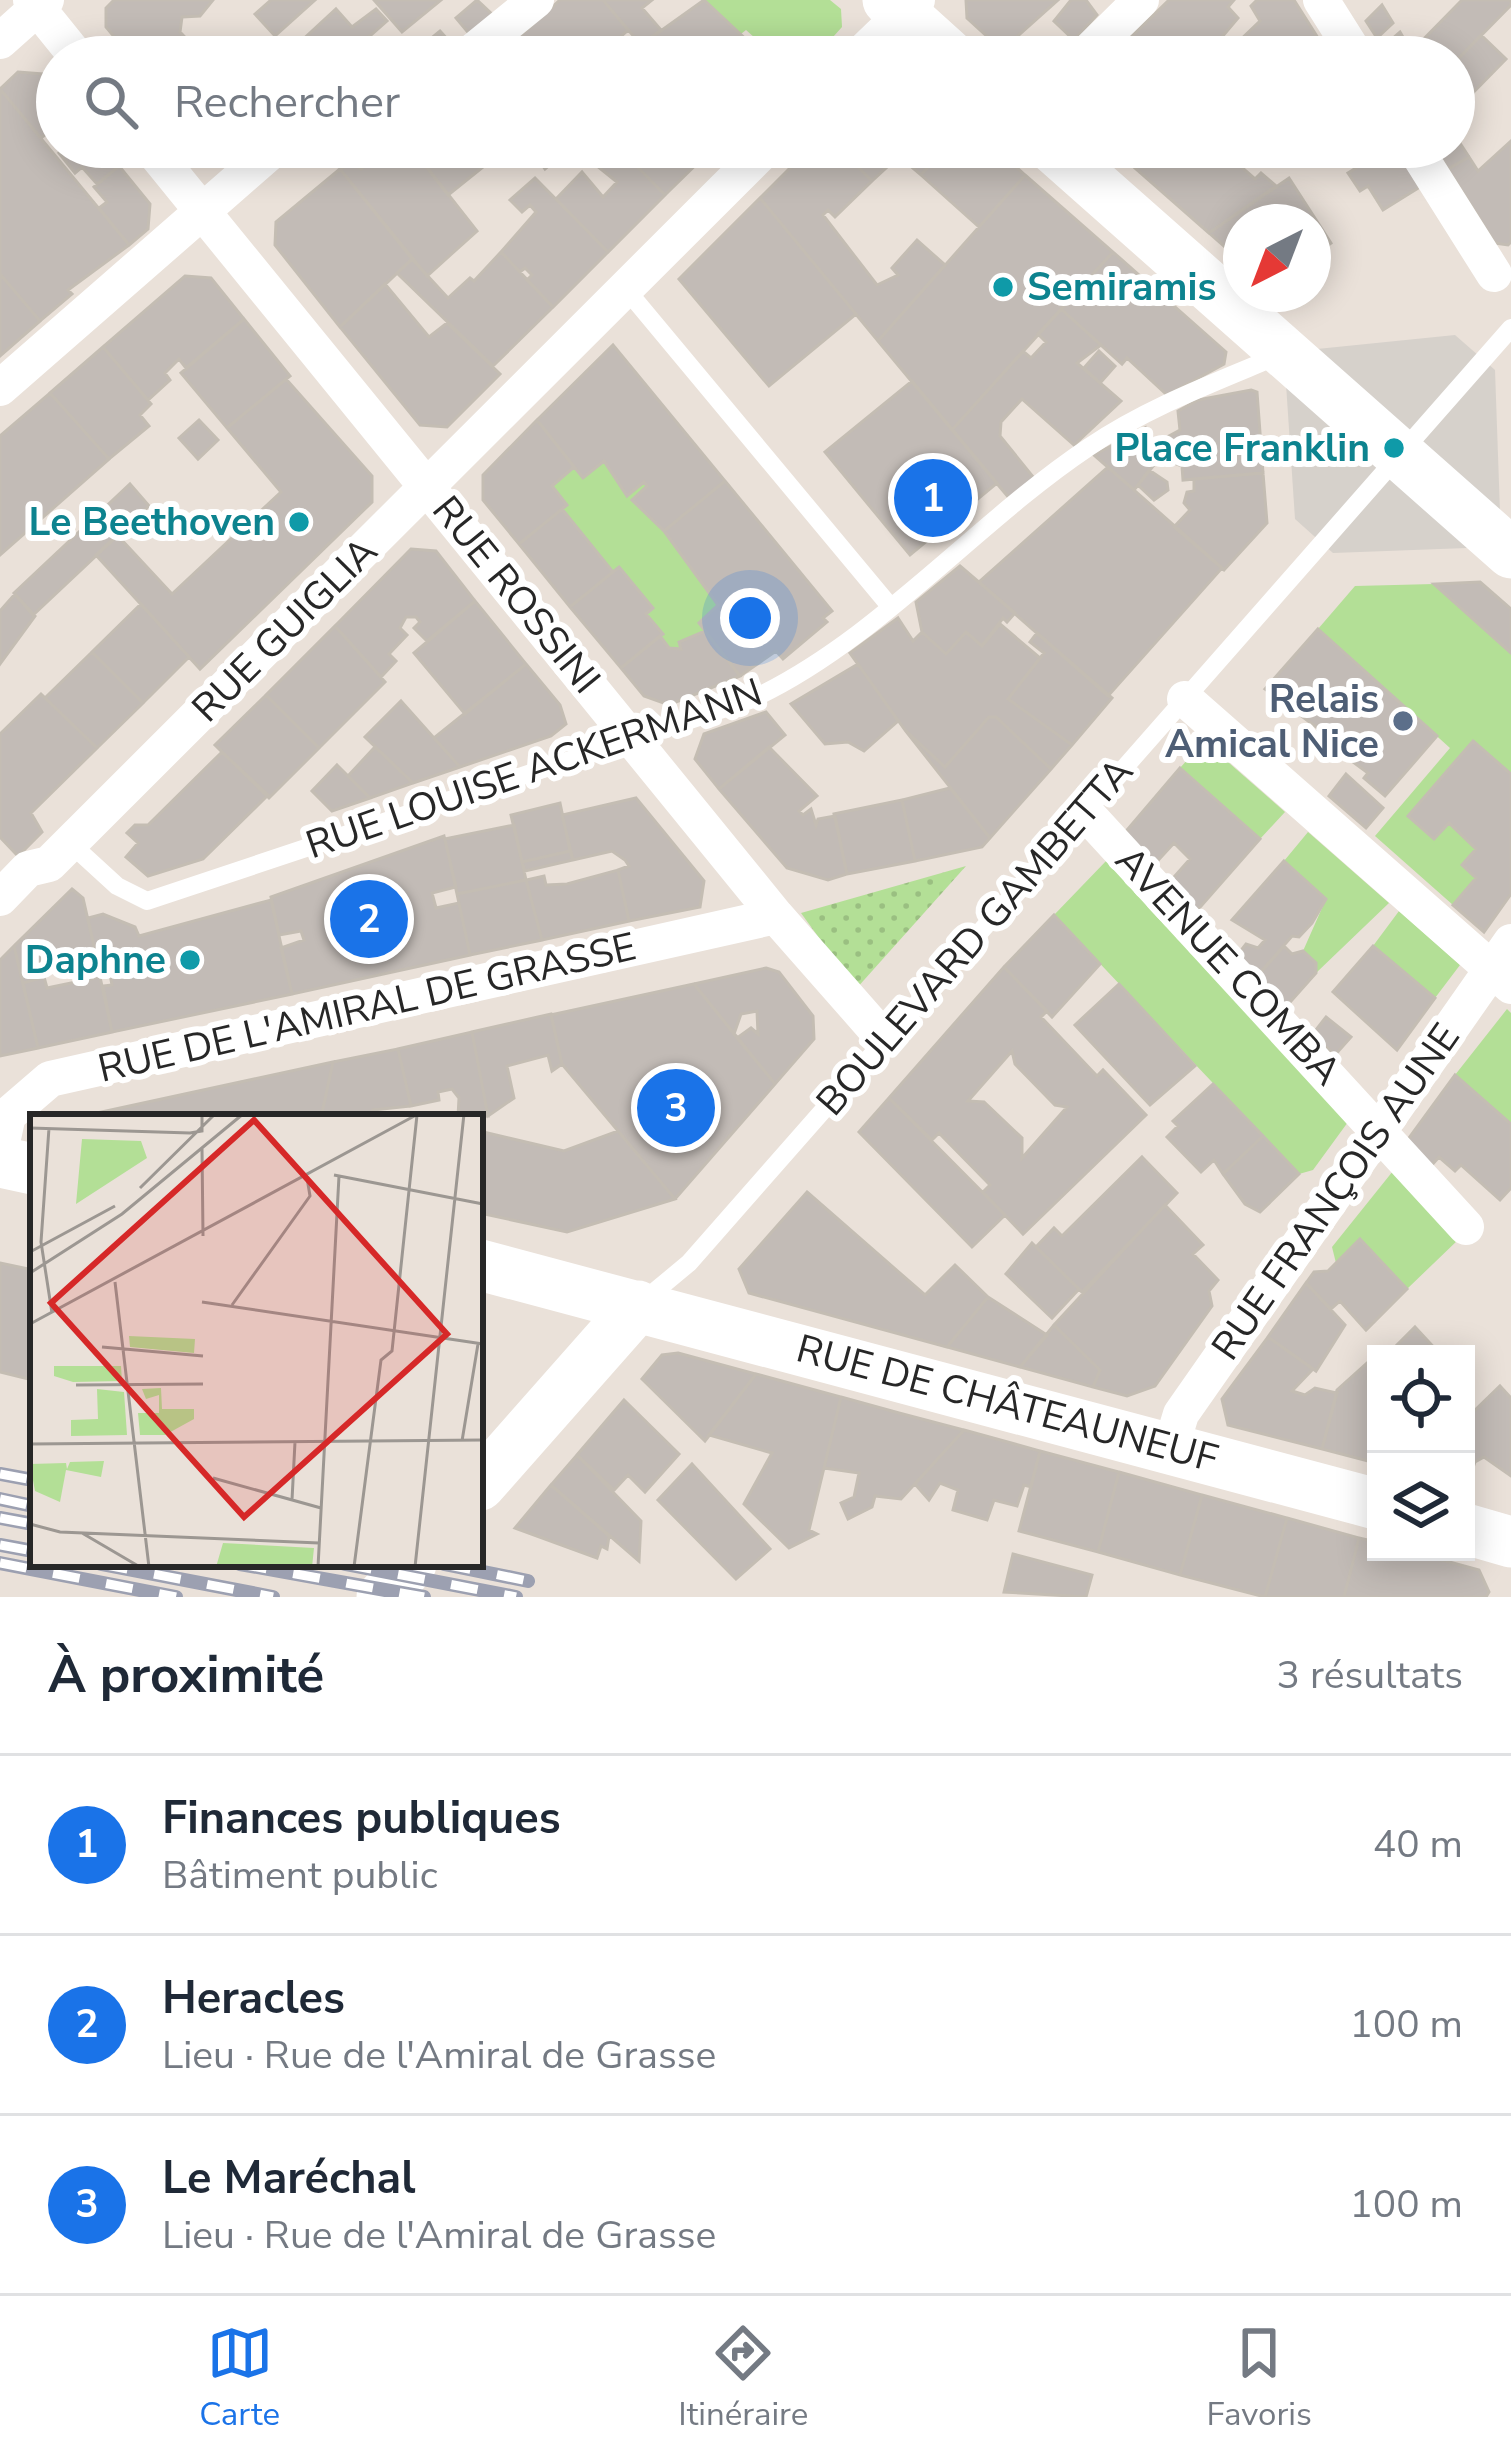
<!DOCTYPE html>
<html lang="fr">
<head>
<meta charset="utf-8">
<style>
  :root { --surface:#fff; --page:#f2f2f3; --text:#1f2937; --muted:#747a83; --line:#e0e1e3; --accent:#1a73e8 }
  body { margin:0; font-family:"Nunito Sans",sans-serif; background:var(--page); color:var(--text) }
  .controls { position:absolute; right:36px; bottom:36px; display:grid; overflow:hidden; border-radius:0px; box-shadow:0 6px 30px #0003 }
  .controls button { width:108px; height:108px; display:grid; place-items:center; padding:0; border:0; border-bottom:3px solid var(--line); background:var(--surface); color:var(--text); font:60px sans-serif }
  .compass { position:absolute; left:1223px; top:204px; width:108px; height:108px; border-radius:50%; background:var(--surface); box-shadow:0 6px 30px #0003; rotate:222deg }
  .you { position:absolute; left:750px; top:618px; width:42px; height:42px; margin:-30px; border:9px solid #fff; border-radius:50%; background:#1a73e8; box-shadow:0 0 0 18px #1a73e833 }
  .badge { display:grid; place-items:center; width:78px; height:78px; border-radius:50%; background:var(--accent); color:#fff; font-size:39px; font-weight:700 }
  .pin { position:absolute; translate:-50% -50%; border:6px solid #fff; box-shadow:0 3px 12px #0006 }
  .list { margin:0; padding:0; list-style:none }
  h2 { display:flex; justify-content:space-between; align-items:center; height:156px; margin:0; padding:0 48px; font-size:51px }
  h2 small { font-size:39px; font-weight:400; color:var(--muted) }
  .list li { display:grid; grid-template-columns:78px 1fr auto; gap:36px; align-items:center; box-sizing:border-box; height:180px; padding:0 48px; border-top:3px solid var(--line) }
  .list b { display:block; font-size:45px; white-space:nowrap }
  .list p { margin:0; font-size:39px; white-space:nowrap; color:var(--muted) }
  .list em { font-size:39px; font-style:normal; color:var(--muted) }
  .icon { flex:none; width:66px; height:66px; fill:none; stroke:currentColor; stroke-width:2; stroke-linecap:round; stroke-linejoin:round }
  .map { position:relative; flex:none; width:1511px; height:1597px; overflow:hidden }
  .search { position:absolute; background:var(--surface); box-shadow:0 6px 30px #0003; left:36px; right:36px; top:36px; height:132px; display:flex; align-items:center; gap:30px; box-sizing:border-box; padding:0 42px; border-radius:66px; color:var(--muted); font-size:45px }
  .sheet { height:696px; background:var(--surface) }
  nav { display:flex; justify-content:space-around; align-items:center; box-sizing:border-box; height:168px; border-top:3px solid var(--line); background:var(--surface); font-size:33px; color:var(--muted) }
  nav a { display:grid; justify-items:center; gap:6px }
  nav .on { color:var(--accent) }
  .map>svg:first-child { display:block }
  .grass { fill:#b3df96 }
  .park { fill:url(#park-dots) }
  .plaza { fill:#d6d1cb }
  .building { fill:#c2bbb6; stroke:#c4bdb3; stroke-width:3; fill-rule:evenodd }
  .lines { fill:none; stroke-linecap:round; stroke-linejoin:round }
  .lane { stroke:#fff; stroke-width:18 }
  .street { stroke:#fff; stroke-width:36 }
  .secondary { stroke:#fff; stroke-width:51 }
  .rail-casing { stroke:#9ca0b1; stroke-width:14 }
  .rail { stroke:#fff; stroke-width:9; stroke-dasharray:27; stroke-linecap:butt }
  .culture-dot { fill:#0f9aa8; stroke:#fff; stroke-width:4.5 }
  .service-dot { fill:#5c6f8a; stroke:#fff; stroke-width:4.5 }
  .labels { text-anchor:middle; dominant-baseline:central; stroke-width:12; stroke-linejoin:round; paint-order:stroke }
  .culture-label { font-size:39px; font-weight:bold; fill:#0d838f; stroke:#fff; text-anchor:end }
  .street-label { font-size:39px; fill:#272727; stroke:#fff }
  .service-label { font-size:39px; font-weight:bold; fill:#4e5e75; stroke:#fff; text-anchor:end }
  .inset-road { fill:none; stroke:#9c9792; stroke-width:3 }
  .view { fill:#d62828; fill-opacity:0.15; stroke:#d62828; stroke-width:6 }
  .inset-edge { fill:none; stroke:#272727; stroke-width:6 }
</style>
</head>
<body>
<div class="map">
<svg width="1511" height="1597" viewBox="0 0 1511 1597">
  <defs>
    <pattern id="park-dots" width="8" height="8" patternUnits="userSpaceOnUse" patternTransform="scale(3)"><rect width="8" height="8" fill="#b3df96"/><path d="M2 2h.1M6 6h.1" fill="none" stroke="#9abf81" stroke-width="1.8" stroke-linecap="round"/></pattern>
  </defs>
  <rect width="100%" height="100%" fill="#eae1d9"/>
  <path class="grass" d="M704,0H830L841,9L842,27L815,57H765L751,44L755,38L746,30L741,34Z
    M604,461L627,495L644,482L647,486L632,501L664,531L718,605L699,623L705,631L680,642L681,649L669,648L646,614L653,607L620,567L613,572L562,509L552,486L574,467Z
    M1434,584L1511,653V774L1473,741L1408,816L1433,839L1449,823L1476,849L1463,865L1476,878L1453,905L1375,836L1450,748L1318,629L1355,586Z
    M1204,741L1285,812L1260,839L1180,768Z
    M1308,832L1389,903L1316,973L1303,951L1326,899L1284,861Z
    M1107,860L1348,1122L1313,1170L1299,1174L1054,915Z
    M1399,911L1460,965L1435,998L1373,946Z
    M1507,1009L1511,1013V1124L1455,1075Z
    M1397,1166L1459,1239L1407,1289L1360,1240L1336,1263L1332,1247Z"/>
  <path class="park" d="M966,866L856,989L801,913Z"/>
  <path class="plaza" d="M1455,335L1495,370L1500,512L1467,548L1333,553L1295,519L1286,384L1317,349Z"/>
  <path class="building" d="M114,0H213L200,16L182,17L180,32L204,57H131L106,27V8Z
    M271,0H315L275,36L255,14Z
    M374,0H441L402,32Z
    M477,0L495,17L471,36L456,18Z
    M560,0H603L628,30L598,57H497Z
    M603,0H652L642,8L661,30L641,45Z
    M704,0L751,44L765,57H652L641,45Z
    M966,0H1058L1002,50L967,18Z
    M1071,0H1086L1097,15L1074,40L1054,21Z
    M1169,0H1234L1228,7L1238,18L1205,57H1151L1131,37Z
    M1257,0H1294L1330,57H1241L1234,46L1260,21L1251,6Z
    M1462,0H1511V5L1454,63V57H1419L1412,51Z
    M1382,5L1393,23L1377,38L1366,21Z
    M336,9L352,27L376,9L387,21L346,57H284Z
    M440,31L456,49L447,57H423L417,50Z
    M1400,32L1411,51L1390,57L1383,47Z
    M1481,35L1506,59L1454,112V63Z
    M1131,37L1151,57H1112Z
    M18,72L43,74L57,91L54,135L50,131L41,138L0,89Z
    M0,89L129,245L68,290L72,294L40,321L0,274Z
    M1454,134L1469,157L1448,169L1434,147H1454Z
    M1511,141V242L1508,245L1495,243L1448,169L1469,157L1478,171Z
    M67,147H103L119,166L97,184L82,167L75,173L59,153Z
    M389,147H411L477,231L427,276L340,169L353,163L361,169Z
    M411,147H508L448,195Z
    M530,147H570L545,169Z
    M608,147H618L665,195L608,252L556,199L582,172L603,197L617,182L592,162Z
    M618,147H714L665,195Z
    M811,147H838L872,181L835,217L828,210L823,215L877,285L898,275L892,268L917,240L945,265L878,341L760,198Z
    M838,147H900V155L872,181Z
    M915,147H946L921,175L907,163L918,150Z
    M946,147H994L1025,175L979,227L921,175Z
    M1142,147H1227L1223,151L1255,179L1261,173L1276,186L1209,233L1128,162Z
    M1344,147H1399L1423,185L1383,210L1368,186L1360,191L1348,173L1356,168Z
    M119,166L150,204L148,229L129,245L99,208L107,202L94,187Z
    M340,169L412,259L340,327L275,245L276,222Z
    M1025,175L1113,252L952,430L878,341Z
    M535,178L608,252L553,307L527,280L532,275L525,268L520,272L501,252L536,212L530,205L522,212L510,200Z
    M1289,178L1331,243L1313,256V222H1241V261L1209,233Z
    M760,198L856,314L769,386L679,279Z
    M501,252L553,307L493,366L397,273L412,259L448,298L470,278L474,281Z
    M1113,252L1226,352L1224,364L1167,395L1127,358L1122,364L1061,309Z
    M0,274L40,321L0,356Z
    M185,276L211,278L244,319L186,368L179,359L165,373L170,380L148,400L103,347Z
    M385,284L429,337L447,323L500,374L447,427L420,425L340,327Z
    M1061,309L1101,345L1077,363L1121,401L1074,445L1022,399L1001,422L1000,436L1034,478L1010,499L952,430L1023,351L1031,358L1046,342L1038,334Z
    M244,319L290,376L227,428L181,373Z
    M613,345L725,481L664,531L632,500L647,486L644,482L627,496L604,461L583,478L537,420Z
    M103,347L151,404L140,415L149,426L109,459L50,393Z
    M1099,351L1115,366L1100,383L1084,368Z
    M286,379L372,476V502L200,669L96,555L117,535L172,594L281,492L227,428Z
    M912,381L997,483L910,555L825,452Z
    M1251,390L1257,392L1263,473L1183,480L1182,466L1158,457L1156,443L1180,430L1178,411L1198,400Z
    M50,393L109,459L0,555V436Z
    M199,420L218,440L198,459L179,438Z
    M537,420L574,467L552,486L567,505L519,544L483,500V475Z
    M1145,428L1146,459L1154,465L1134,490L1094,455Z
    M1108,467L1222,568L1108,696L979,582Z
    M1149,470L1167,482L1168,490L1154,500L1138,485Z
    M1263,473L1267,523L1224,570L1174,527L1190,510L1184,503L1187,492L1194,491V479Z
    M725,481L832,611L823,618L827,622L783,659L776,651L740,676L699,623L718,605L664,531Z
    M130,484L149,506L33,615L14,593Z
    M562,509L613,572L570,607L519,544Z
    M411,549L436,551L475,601L427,641L414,628L420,622L416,617H406L400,628L407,635L389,654L396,661L381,677L335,626Z
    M960,566L1015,613L1007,622L1003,618L982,646L966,632L946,654L922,632L916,602Z
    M619,567L653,608L646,614L663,634L621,668L570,607Z
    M1480,582L1511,609V653L1434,584Z
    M15,594L35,616L0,664V611Z
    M475,601L526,664L465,714L414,653Z
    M141,604L189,657L143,703L92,652Z
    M898,618L913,641L922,632L946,654L966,632L982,646L1000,624L1040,658L1008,699L1072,745L1051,769L996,717H989L945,767L905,730L850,653Z
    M335,626L385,682L319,748L266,695Z
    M1318,629L1437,736L1385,796L1364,778L1368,773L1315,734L1319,729L1265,689Z
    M705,631L740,676L669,705L644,696L621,668L660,636L669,648L681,649L679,642Z
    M1037,633L1112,698L1072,745L1008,699L1044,653L1030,642Z
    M92,652L143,703L97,748L45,698Z
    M526,664L560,705L566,724L551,736L460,767L434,738Z
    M858,664L898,721L864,751L848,742L825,744L791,704Z
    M41,694L97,748L31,813L42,832L18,856L0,837V734Z
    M266,695L319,748L269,798L215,745Z
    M401,701L434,738L460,767L413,783L365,737Z
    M766,712L785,735L719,789L695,759L704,734Z
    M989,717H996L1051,769L990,838L905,730L945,767Z
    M1473,741L1511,774V894L1484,932L1453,905L1476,878L1462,865L1476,849L1449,823L1434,839L1408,816Z
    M375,747L413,783L370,798L348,776Z
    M769,747L817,796L799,811L803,815L811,809L816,825L818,819L835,816L847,874L828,880L787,868L719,789Z
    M222,752L268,795L203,859L148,876L126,857L138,843L127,833L135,825H148Z
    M337,765L370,798L332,811L312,791Z
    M1180,768L1260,839L1194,914L1167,885L1190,859L1174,843L1151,868L1122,836Z
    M1346,774L1383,808L1366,828L1329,796Z
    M950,788L990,838L982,847L915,861L902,800Z
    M636,798L704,881L700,907L629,921L618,870L629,866L625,860L612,851L573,860L562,815Z
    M902,800L915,861L847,874L834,814Z
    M560,803L570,851L522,862L511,815Z
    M514,825L526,880L457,894L445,839Z
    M444,836L456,887L432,893L436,908L459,903L470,955L292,994L281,948L304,940L301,931L279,935L271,897Z
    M570,851L573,860L525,871L522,862Z
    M1284,861L1326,899L1312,923L1299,937L1292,936L1254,980L1237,962L1243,956L1239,953L1246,944L1258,948L1265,940L1232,920Z
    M618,870L629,921L542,940L526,880L544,876L546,885L567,884Z
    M526,880L542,940L470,955L457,894Z
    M72,889L83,898L95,951L78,955L80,961L42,969L44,977L23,983L14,946Z
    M271,900L292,994L112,1032L103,986L112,985L109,969L99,971L88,918L103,914L135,927L139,936Z
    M1054,915L1100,964L1052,1017L1004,967Z
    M14,946L38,1048L0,1056V960Z
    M1284,946L1292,954L1303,951L1316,963V973L1283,1010L1254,980Z
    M1373,946L1435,998L1397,1050L1333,992Z
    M1004,967L1047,1011L1041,1017L1097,1076L1103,1070L1146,1115L1023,1234L983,1192L990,1185L939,1133L932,1140L889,1098ZM1012,1051L1015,1064L1055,1105L1067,1107L1022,1158V1138L984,1102L968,1101Z
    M766,968L779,972L813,1016L814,1039L775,1084L737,1038L751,1028L758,1034L757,1011L741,1014L734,1034L694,984Z
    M44,977L47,988L100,977L112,1032L38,1048L23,983Z
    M694,984L775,1084L675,1199L562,1064L551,1015Z
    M1119,984L1195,1066L1150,1105L1075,1025Z
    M551,1014L562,1064L552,1071L548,1055L507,1066L514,1098L488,1116L472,1032Z
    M1326,1017L1351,1037L1335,1055L1312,1035Z
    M472,1032L488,1116L458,1117L459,1098L452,1089L438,1092L439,1100L411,1106L398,1049Z
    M398,1049L411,1106L373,1110L369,1117L322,1113L333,1062Z
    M333,1062L321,1117H97V1113Z
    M1455,1075L1511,1124V1188L1500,1200L1461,1165L1455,1171L1439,1157L1430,1167L1406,1142Z
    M1213,1084L1263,1136L1223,1174L1214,1160L1201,1172L1167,1137L1178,1126L1173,1121Z
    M889,1098L1005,1215L972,1247L859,1132Z
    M618,1131L675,1199L567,1232L480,1213L483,1132L564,1151Z
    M1263,1136L1299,1174L1260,1212L1245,1204L1223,1174Z
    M1142,1157L1177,1193L1082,1292L1036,1247L1054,1228L1062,1236Z
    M807,1192L925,1295L955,1265L988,1297L947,1347L749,1293L739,1269Z
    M1165,1205L1203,1245L1193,1254L1218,1280L1209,1291L1212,1306L1155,1386L1127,1396L1093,1387L1100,1370L1054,1325Z
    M1360,1239L1407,1289L1366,1330L1340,1301L1331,1309L1306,1283L1314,1272L1328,1271Z
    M1032,1243L1079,1289L1052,1318L1006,1274Z
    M0,1263L33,1270V1380L0,1372Z
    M1306,1283L1345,1325L1316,1371L1268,1337Z
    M988,1297L1047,1335L1020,1367L947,1347Z
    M1054,1325L1100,1370L1093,1387L1020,1367Z
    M1415,1327L1440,1354H1388Z
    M1268,1337L1313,1369L1292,1391L1305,1395L1315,1388L1337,1393L1322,1449L1228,1425L1222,1399Z
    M678,1353L756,1374L705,1441L642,1379L662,1355Z
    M1375,1356L1376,1358V1463L1322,1449L1337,1390Z
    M756,1374L841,1397L809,1530L817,1534L789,1548L744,1504L772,1453L709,1435Z
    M1500,1386L1511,1398V1476L1484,1457L1475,1462L1466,1487V1419Z
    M841,1397L899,1413L964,1430L901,1499L875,1496L872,1507L848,1519L841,1503L854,1497L859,1473L824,1468Z
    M624,1400L679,1454L645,1492L628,1475L614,1490L577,1455Z
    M964,1430L1040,1451L1031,1487L1024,1485L1017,1506L994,1500L987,1520L953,1510L958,1490L940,1483L929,1500L915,1484Z
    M1040,1451L1119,1472L1098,1552L1019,1531Z
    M577,1455L641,1521L639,1561L551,1485Z
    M692,1464L770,1549L736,1579L658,1500Z
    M1119,1472L1202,1495L1180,1575L1098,1552Z
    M551,1485L609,1536L607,1549L601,1546L597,1558L515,1528Z
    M1202,1495L1287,1518L1265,1597L1180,1575Z
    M1287,1518L1359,1538L1344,1597H1265Z
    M1359,1538L1376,1542V1552H1413L1479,1570L1489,1592L1486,1597H1344Z
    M1013,1554L1092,1575L1086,1597L1004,1592Z"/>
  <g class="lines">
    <path class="lane" d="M625,288L889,605
      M70,843L117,886L147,901L750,700C875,643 975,523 1089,447C1148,407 1216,382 1280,355
      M642,1302L689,1263L1511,328"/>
    <path class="street" d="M31,0L77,57
      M1321,0L1357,57
      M0,41L46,0
      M466,57L536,0
      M858,57L917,0
      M1083,57L1141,0
      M150,147L776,916L885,1040
      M346,147H347
      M1414,147L1494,274
      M0,388L276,147
      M1185,699L1511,986
      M1085,812L1466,1227
      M0,898L28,869L49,864L70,843L767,147
      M0,1152L8,1115L50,1079L776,916
      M1171,1447L1181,1414L1511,942"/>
    <path class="secondary" d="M888,0L951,57
      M1052,147L1511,553
      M0,1162L33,1169
      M480,1265L1376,1504
      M480,1485L638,1306
      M1466,1529L1511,1542
      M382,1597L411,1564"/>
    <g class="rail-casing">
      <path id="rail" d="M0,1474L33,1480
        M0,1499L33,1506
        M0,1518L33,1524
        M0,1545L33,1551
        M0,1563L176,1597
        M101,1564L273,1597
        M240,1564L424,1597
        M345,1564L516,1597
        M444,1564L528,1581"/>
    </g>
    <use href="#rail" class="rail"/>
  </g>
  <g class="culture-dot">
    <circle cx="1003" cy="287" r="12"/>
    <circle cx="1394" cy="448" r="12"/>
    <circle cx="299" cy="522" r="12"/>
    <circle cx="190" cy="960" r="12"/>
  </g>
  <circle class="service-dot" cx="1403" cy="721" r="12"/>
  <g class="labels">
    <g class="culture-label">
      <text x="1027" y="287" text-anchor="start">Semiramis</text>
      <text x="1370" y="448">Place Franklin</text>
      <text x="275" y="522">Le Beethoven</text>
      <text x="166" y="960">Daphne</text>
    </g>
    <g class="street-label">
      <text transform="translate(516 595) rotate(51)">RUE ROSSINI</text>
      <text transform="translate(285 630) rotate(-45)">RUE GUIGLIA</text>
      <text transform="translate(534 769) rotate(-19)">RUE LOUISE ACKERMANN</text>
      <text transform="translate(975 937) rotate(-49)">BOULEVARD GAMBETTA</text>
      <text transform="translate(1228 966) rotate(47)">AVENUE COMBA</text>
      <text transform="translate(367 1008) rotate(-13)">RUE DE L'AMIRAL DE GRASSE</text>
      <text transform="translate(1336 1192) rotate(-55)">RUE FRANÇOIS AUNE</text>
      <text transform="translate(1007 1404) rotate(15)">RUE DE CHÂTEAUNEUF</text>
    </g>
    <g class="service-label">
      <text x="1379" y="699">Relais<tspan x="1379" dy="45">Amical Nice</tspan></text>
    </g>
  </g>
  <g transform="translate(30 1114)">
    <rect width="453" height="453" fill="#eae1d9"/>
    <path d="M99,222L165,225L164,239L100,233ZM24,252H91L92,267L43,268L24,262ZM131,274L132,295H164V305L135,321H110L108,299H129V281L116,285L112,275ZM67,275L94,278L97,321L41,322V306L68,305ZM74,347L71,363L36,356L30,388L5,377L0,350L36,349L37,355L40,348Z" fill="#b3df96"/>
    <path d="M52,25L111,27L117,44L46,90ZM193,429L284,434L282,453H186Z" fill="#b3df96"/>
    <path class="inset-road" d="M0,14L160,19L172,17V0M19,14L11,128L22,199M172,34L173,122M304,61L453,90M110,74L185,0M0,138L85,92M0,159L92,100L213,0M85,168L119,453M172,188L453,230M202,191L280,82L277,64M0,210L388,0M72,233L173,242M46,271L173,270M432,327L448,230M0,330L453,326M183,364L291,394M262,386L265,328M0,410L30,418L289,429M52,419L110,453M288,453L309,62M324,453L351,246L362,237L387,1M385,453L434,0"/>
    <path class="view" d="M224,6L417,220L214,403L21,189Z"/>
    <rect width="453" height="453" class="inset-edge"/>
  </g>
</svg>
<div class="controls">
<button><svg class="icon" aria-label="locate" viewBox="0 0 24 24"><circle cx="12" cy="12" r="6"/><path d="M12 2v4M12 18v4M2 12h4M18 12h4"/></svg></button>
<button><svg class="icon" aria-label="layers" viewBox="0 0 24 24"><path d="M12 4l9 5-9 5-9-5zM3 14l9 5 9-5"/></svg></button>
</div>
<svg class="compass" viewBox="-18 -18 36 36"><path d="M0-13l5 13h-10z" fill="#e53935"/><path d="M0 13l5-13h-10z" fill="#747a83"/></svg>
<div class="you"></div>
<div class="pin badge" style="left:933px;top:498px">1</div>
<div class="pin badge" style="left:369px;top:919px">2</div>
<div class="pin badge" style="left:676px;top:1108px">3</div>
<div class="search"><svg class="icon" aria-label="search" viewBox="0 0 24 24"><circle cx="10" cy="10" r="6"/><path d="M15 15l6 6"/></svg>Rechercher</div>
</div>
<section class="sheet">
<h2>À proximité<small>3 résultats</small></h2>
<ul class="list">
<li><span class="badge">1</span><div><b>Finances publiques</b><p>Bâtiment public</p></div><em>40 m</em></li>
<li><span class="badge">2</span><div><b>Heracles</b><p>Lieu · Rue de l'Amiral de Grasse</p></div><em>100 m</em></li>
<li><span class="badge">3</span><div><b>Le Maréchal</b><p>Lieu · Rue de l'Amiral de Grasse</p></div><em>100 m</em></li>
</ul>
</section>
<nav>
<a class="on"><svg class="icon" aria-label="map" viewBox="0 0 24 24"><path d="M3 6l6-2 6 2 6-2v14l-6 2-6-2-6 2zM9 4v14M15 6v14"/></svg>Carte</a>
<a><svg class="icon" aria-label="directions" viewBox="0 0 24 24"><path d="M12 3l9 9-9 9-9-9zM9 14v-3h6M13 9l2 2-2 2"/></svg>Itinéraire</a>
<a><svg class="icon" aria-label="saved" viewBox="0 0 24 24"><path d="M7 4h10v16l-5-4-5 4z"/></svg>Favoris</a>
</nav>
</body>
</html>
